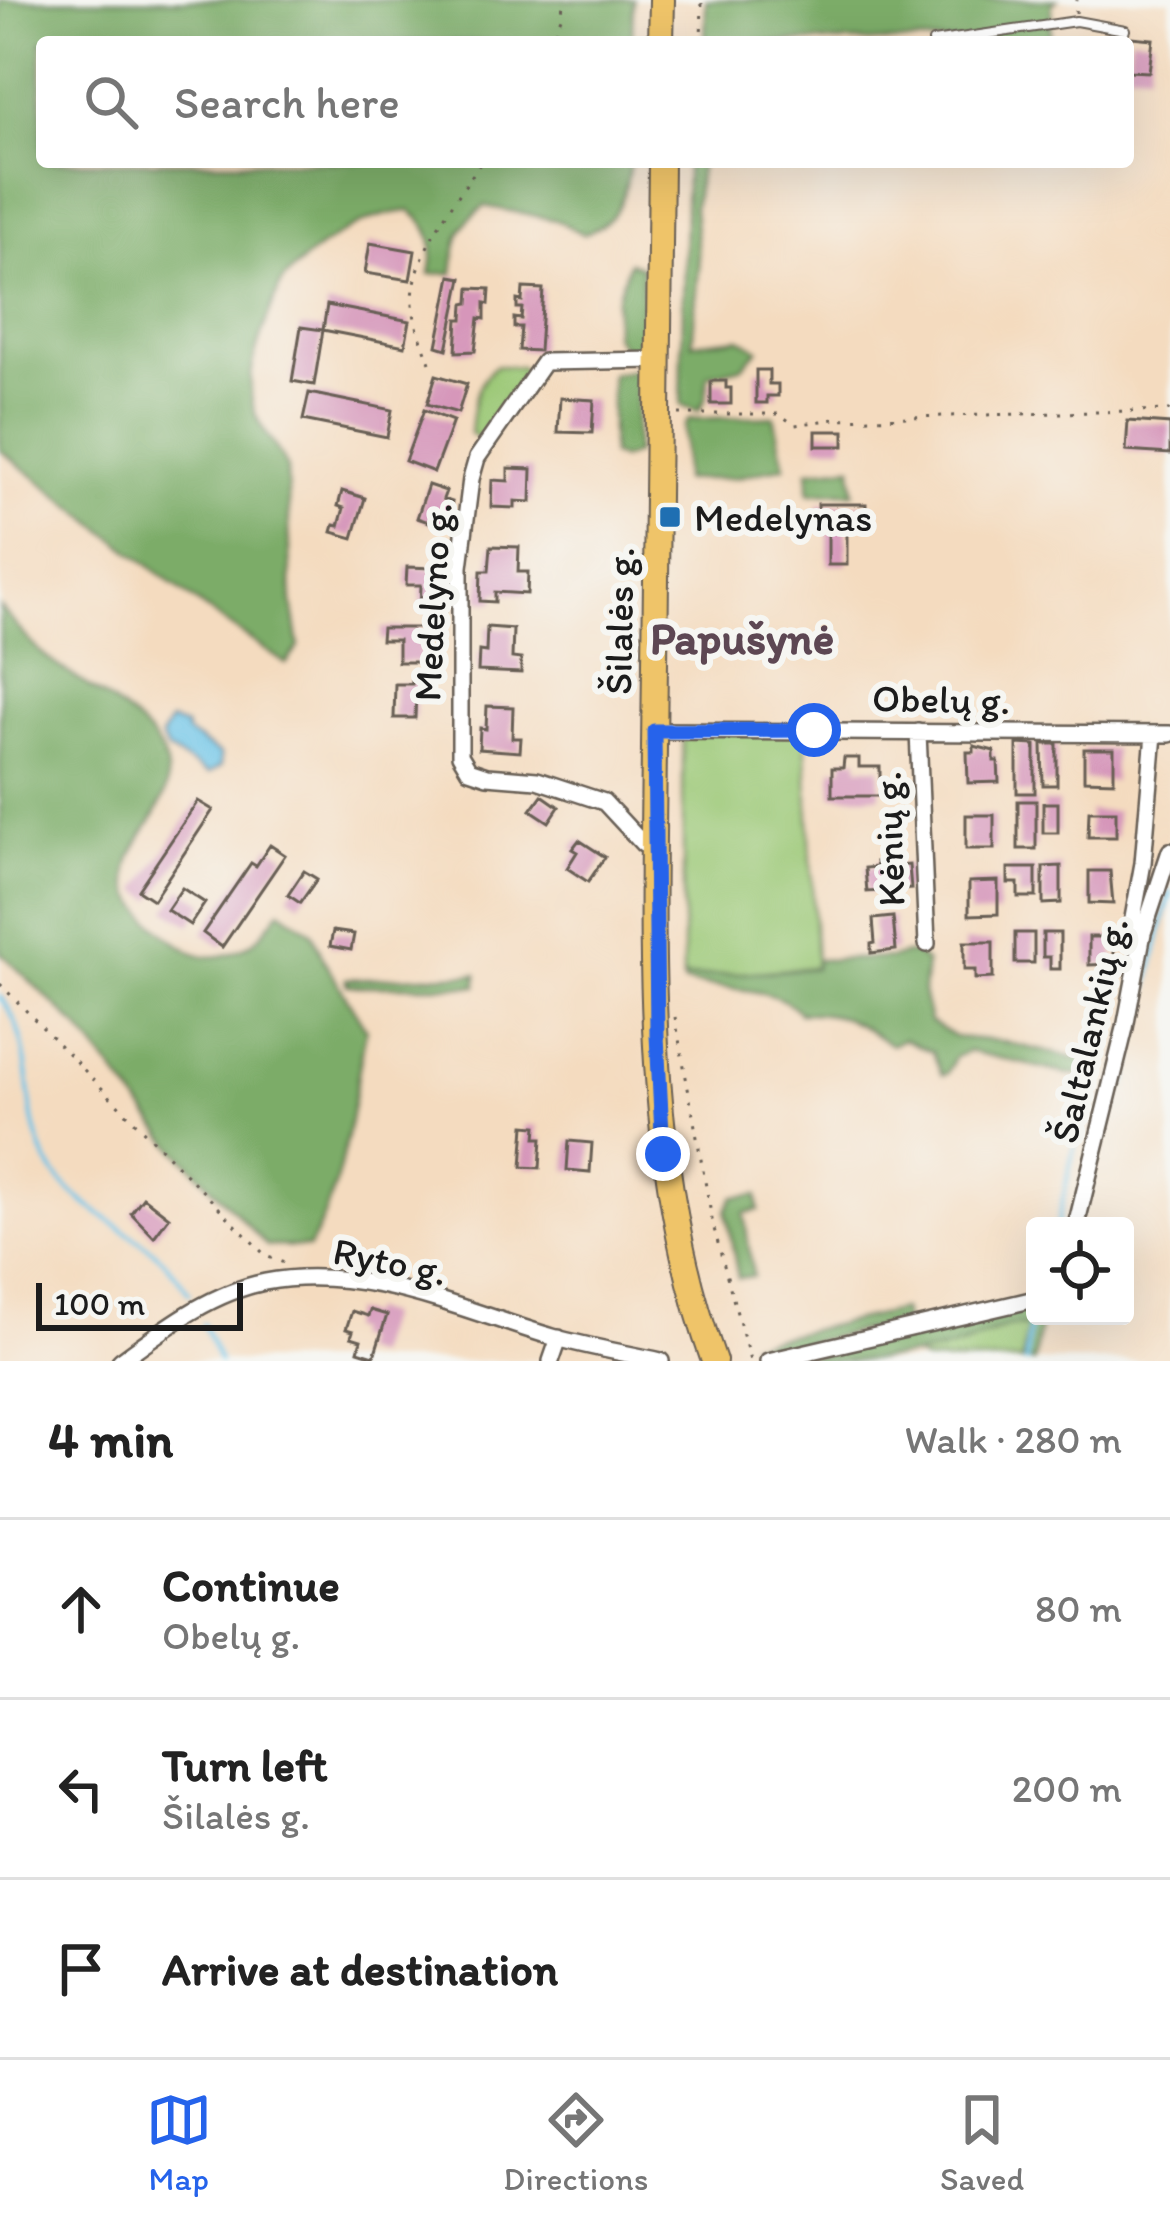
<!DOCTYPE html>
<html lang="en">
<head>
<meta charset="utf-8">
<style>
  :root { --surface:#fff; --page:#f6f6f6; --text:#222; --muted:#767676; --line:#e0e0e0; --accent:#2563eb }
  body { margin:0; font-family:Itim,sans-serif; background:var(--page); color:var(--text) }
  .controls { position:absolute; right:36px; bottom:36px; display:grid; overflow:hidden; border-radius:12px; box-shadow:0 12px 48px #0002 }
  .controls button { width:108px; height:108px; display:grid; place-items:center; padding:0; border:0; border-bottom:3px solid var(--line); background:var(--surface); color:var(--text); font:60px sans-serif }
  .scale { position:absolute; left:36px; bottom:30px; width:207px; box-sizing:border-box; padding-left:12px; border:6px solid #1c1c1c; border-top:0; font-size:33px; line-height:42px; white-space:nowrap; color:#1c1c1c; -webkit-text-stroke:9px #f6f6f2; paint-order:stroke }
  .stop { position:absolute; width:36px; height:36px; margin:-27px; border:9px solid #2563eb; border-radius:50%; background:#fff }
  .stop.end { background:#2563eb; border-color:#fff; box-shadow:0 3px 12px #0008 }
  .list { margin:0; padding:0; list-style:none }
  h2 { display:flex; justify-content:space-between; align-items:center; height:156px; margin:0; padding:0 48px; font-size:51px }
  h2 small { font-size:39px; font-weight:400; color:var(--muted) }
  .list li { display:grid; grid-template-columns:78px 1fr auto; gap:36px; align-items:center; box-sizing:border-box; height:180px; padding:0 48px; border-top:3px solid var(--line) }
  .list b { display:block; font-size:45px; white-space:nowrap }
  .list p { margin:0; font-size:39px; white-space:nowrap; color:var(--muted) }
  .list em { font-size:39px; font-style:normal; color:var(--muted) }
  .icon { flex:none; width:66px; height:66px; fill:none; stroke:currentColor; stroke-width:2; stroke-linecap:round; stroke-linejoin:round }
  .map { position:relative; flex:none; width:1170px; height:1361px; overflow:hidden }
  .search { position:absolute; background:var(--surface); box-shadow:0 12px 48px #0002; left:36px; right:36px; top:36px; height:132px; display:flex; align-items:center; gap:30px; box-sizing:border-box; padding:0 42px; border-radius:12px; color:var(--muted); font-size:45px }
  .sheet { height:696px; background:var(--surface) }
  nav { display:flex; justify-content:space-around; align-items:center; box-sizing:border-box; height:168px; border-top:3px solid var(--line); background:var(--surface); font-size:33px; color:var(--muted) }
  nav a { display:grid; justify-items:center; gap:6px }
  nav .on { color:var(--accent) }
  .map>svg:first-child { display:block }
  .green { fill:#9bc876; stroke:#5c7249; stroke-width:3 }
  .forest { fill:#7cac67; stroke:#4c6442; stroke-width:3 }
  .water { fill:#69c3e7; stroke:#427082; stroke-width:3 }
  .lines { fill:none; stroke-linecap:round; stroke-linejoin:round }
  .stream { stroke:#69c3e7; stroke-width:4.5 }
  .building { fill:#d696ba }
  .service-casing { stroke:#685f55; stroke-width:12 }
  .minor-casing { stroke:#685f55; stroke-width:20 }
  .primary-casing { stroke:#685f55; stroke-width:28 }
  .path { stroke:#685f55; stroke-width:3; stroke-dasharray:3 9; stroke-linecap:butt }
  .service { stroke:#fff; stroke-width:8 }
  .minor { stroke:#fff; stroke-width:15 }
  .primary { stroke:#efc469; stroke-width:24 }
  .route { stroke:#2563eb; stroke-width:15 }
  .poi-dot { fill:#1f6fb2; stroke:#f6f6f2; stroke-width:4.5 }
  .labels { text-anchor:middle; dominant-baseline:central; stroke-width:12; stroke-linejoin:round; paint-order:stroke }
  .poi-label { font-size:39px; fill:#1c1c1c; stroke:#f6f6f2; text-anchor:start }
  .street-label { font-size:39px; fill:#1c1c1c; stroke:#f6f6f2 }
  .quarter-label { font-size:45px; font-weight:bold; fill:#5d4753; stroke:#f6f6f2 }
</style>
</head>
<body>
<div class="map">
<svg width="1170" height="1361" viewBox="0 0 1170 1361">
  <rect width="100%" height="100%" fill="#f6f6f2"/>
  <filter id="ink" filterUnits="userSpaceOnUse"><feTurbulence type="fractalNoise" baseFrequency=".00833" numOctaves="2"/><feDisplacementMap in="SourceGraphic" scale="24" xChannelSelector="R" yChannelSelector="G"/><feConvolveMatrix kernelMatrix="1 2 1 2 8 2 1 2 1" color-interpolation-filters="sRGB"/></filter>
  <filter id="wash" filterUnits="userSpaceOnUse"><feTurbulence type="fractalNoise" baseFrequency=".004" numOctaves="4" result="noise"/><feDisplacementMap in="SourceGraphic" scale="48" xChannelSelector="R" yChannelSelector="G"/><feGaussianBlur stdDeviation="2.7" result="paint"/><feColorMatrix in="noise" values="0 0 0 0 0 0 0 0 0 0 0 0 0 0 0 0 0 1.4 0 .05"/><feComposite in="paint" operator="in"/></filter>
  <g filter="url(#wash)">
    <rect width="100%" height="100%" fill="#f4dbbf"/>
    <path class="green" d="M495,366L521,367L527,374L482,440L470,433C472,409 475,382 495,366Z
      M805,730L816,967L683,978V731Z
      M1016,1324L1028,1328L1022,1361H926L914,1356L959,1346Z"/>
    <path class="forest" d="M0,0H633L632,42H42V162H630C625,198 620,221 583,234L556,220L485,206C456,226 457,240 453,273L430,274C435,246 435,230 411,211C364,213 311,248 281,283C266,325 237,376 258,420C267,438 280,449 287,469L292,601L299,647L286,664L204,608L0,450Z
      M706,0H1057L1052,4L1050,37L1058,42H705Z
      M686,162H701L694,208L699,268L692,343L740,338L759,349L741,367L708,375L706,397L699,411L681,405Z
      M629,262L642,267V352L629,354L614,336L616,299Z
      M633,370L637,374L635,454L622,459L611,455V374Z
      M774,416L785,466L734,478L683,480L684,426L689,419Z
      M852,466L854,492L809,493V470Z
      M0,607C14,623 28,641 44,655C77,683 146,716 163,756C191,826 68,855 167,935C186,950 202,961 225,955C252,949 264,932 280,910L312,932L325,962L366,1029C352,1102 346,1182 309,1247L267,1246L170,1143L79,1028L0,952Z
      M906,954H916L926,963L923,992L930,1022L955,1037L1000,1041L1087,1061L1093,1065L1090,1074H1067L969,1051L955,1057L947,1074L942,1075L932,1052L903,1039L891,1045C853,1022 846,1012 799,1013C780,986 716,989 684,983L683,978L815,968L816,960L891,958Z
      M477,974V986H358L348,985L346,979Z
      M757,1195L759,1210L744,1213L753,1276L738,1278L726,1211L733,1197Z
      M1035,1303V1316H1042L1034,1361H1022L1028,1328C1008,1319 979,1341 957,1347C903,1361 850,1361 794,1361Z
      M902,1310L905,1321L754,1354L751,1343Z"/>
    <path class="water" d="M170,721L185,726L187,733L220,754L221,766L208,774L167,750L161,737Z"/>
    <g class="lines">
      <path class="stream" d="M0,997C39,1043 19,1112 48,1163C71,1205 126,1226 160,1257C171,1267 180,1281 189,1293
        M1125,1085L1170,892
        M1057,1226L1088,1085L1098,1083
        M203,1324L219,1361
        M1026,1361L1031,1309"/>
    </g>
    <g id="blocks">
      <path class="building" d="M1131,37L1153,39L1149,72L1128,71Z
        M370,243L415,251L410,280L365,273Z
        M451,276L462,278L447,349L437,346Z
        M470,288L490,289L489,304L485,303V319L479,318L475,351L456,352L458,319H463L464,304L469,303Z
        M523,288L543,289L539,351L519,350L521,327H514V318L521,319L522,308H517V300L522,301Z
        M327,305L410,321L405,346L323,330Z
        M301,327L323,330L314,385L292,381Z
        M756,370H769V384H778V396H767V403H756Z
        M436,375L467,384L458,413L427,404Z
        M711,381H726V388H731V404H711Z
        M309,393L392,410L387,437L303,420Z
        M560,398L594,400L592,433L558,432Z
        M424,410L453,421L434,472L405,461Z
        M1128,421L1170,424V454L1126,451Z
        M816,431H844V446H816Z
        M508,468L532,469L531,502L515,501V508L491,507L492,480L508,481Z
        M428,485L446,491L443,499L452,502L444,527L417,518Z
        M342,491L365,498L353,538L332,532L334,525L339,526L344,508L338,506Z
        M818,504H866V525H847V565H828V523H818Z
        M491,546L519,547L518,572H528L527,594L495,592V602L480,601L481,571H489Z
        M407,567L434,568L433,577L446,578L445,611H420L421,585H406Z
        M487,627L513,629L512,658L521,659V673L478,671L479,651L486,652Z
        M382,628H422L421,662H398V640H381Z
        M412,678L426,679L425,693H416L415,718H394L395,684H412Z
        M487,706L513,707L512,738H521L520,752L479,749L480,728L486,729Z
        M1017,744L1035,745V793H1017Z
        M1042,744H1057V785H1043Z
        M974,746L994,751V761H998L999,782L968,783L967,752H974Z
        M1084,749H1114V781L1084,780Z
        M844,758H859V767H880V796H832V768H843Z
        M542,795L559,807L549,822L531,810Z
        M198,801L213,810L153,900L138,890Z
        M1018,801H1036V849H1018Z
        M1043,803H1058V833H1043Z
        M1089,811H1116V837H1088Z
        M966,815H994V849H966Z
        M579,840L605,857L588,882L567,868L577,852L572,849Z
        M270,845L285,855L222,947L203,933L251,863L256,866Z
        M897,861V866L909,865L911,889L867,892L865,868L877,867L876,862Z
        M1061,866V903L1043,904V867Z
        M1008,868H1036V897H1018V883H1008Z
        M304,871L317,879L300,903L288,895Z
        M1089,871H1110L1113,904L1089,903Z
        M998,881V914L969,915V882Z
        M182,888L205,903L190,925L167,910Z
        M893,917L896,950L871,953V944L875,943L873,919Z
        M333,931L354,934L351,950L330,946Z
        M1015,933H1034V963H1015Z
        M1043,933H1060V969H1050V957H1043Z
        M1089,937H1114V964L1089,965Z
        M964,942H993V978L975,979V970H964Z
        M525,1125L537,1126L536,1138H542L540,1168L522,1167Z
        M569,1141L592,1143L590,1172L567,1170Z
        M143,1197L169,1217L154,1237L131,1213Z
        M370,1310L387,1315L374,1356L358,1351L361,1340L351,1337L353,1331L346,1329L352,1311L368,1316Z"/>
    </g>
  </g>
  <g filter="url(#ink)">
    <use href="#blocks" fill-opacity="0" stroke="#685f55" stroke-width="3"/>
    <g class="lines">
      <g class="service-casing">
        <path id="service" d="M933,42L1076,21L1125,30"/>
      </g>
      <g class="minor-casing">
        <path id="minor" d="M654,731L1170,734
          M918,732L927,944
          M653,848L643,844L604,802L537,780L487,776L469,770L460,755V567L471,479L477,458L544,362L658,360
          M1143,933L1131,929L1143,863L1154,734
          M1076,1226L1125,1028L1143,933L1170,851
          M120,1361C164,1329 210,1293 265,1282C363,1263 461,1310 553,1337C588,1347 625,1353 661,1361
          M551,1361L559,1338
          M768,1361L1035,1299"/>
      </g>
      <g class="primary-casing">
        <path id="primary" d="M661,42L662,0
          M661,162C659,357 656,552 654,747C652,952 643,1165 714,1361"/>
      </g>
      <path class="path" d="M1076,13L1077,0
        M550,42L562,15L563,0
        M701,42L702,0
        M430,363C423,343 412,320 413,298C416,248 455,202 481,162
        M679,414H779L795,425L835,419L1170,410
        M0,984L266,1256L284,1263
        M675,1017L713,1225L750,1361"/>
      <use href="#service" class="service"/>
      <use href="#minor" class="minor"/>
      <use href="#primary" class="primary"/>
    </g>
  </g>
  <g class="lines" filter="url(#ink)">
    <path class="route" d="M663,1154L657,1035L654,731L814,730"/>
  </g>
  <rect class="poi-dot" x="658" y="505" width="24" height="24" rx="6"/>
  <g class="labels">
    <g class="poi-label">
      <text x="694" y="517">Medelynas</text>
    </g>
    <g class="street-label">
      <text transform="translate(432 602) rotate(-87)">Medelyno g.</text>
      <text transform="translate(619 621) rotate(-89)">Šilalės g.</text>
      <text transform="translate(941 699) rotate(1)">Obelų g.</text>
      <text transform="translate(889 839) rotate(-92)">Kėnių g.</text>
      <text transform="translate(1089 1030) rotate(-77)">Šaltalankių g.</text>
      <text transform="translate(390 1261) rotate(11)">Ryto g.</text>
    </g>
    <g class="quarter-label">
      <text x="742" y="638">Papušynė</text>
    </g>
  </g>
</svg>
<div class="controls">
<button><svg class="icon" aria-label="locate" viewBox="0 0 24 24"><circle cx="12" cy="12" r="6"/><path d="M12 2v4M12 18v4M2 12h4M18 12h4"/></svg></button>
</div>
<div class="scale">100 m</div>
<div class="stop" style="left:814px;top:730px"></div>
<div class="stop end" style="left:663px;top:1154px"></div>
<div class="search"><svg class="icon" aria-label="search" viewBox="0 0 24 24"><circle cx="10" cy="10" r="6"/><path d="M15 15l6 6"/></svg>Search here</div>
</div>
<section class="sheet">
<h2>4 min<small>Walk · 280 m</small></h2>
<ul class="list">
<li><svg class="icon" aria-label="ahead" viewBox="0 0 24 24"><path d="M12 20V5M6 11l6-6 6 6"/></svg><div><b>Continue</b><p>Obelų g.</p></div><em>80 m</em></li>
<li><svg class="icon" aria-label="left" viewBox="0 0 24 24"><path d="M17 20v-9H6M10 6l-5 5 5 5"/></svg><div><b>Turn left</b><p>Šilalės g.</p></div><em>200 m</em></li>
<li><svg class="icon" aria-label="arrive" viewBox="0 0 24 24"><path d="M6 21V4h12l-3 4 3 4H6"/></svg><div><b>Arrive at destination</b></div></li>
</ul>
</section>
<nav>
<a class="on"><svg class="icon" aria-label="map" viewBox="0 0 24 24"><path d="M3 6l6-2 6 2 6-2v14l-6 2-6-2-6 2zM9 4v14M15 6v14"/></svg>Map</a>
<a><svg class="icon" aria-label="directions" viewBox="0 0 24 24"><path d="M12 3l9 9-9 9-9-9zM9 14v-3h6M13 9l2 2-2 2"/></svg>Directions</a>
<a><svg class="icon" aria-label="saved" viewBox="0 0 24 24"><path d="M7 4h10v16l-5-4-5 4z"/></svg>Saved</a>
</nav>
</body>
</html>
